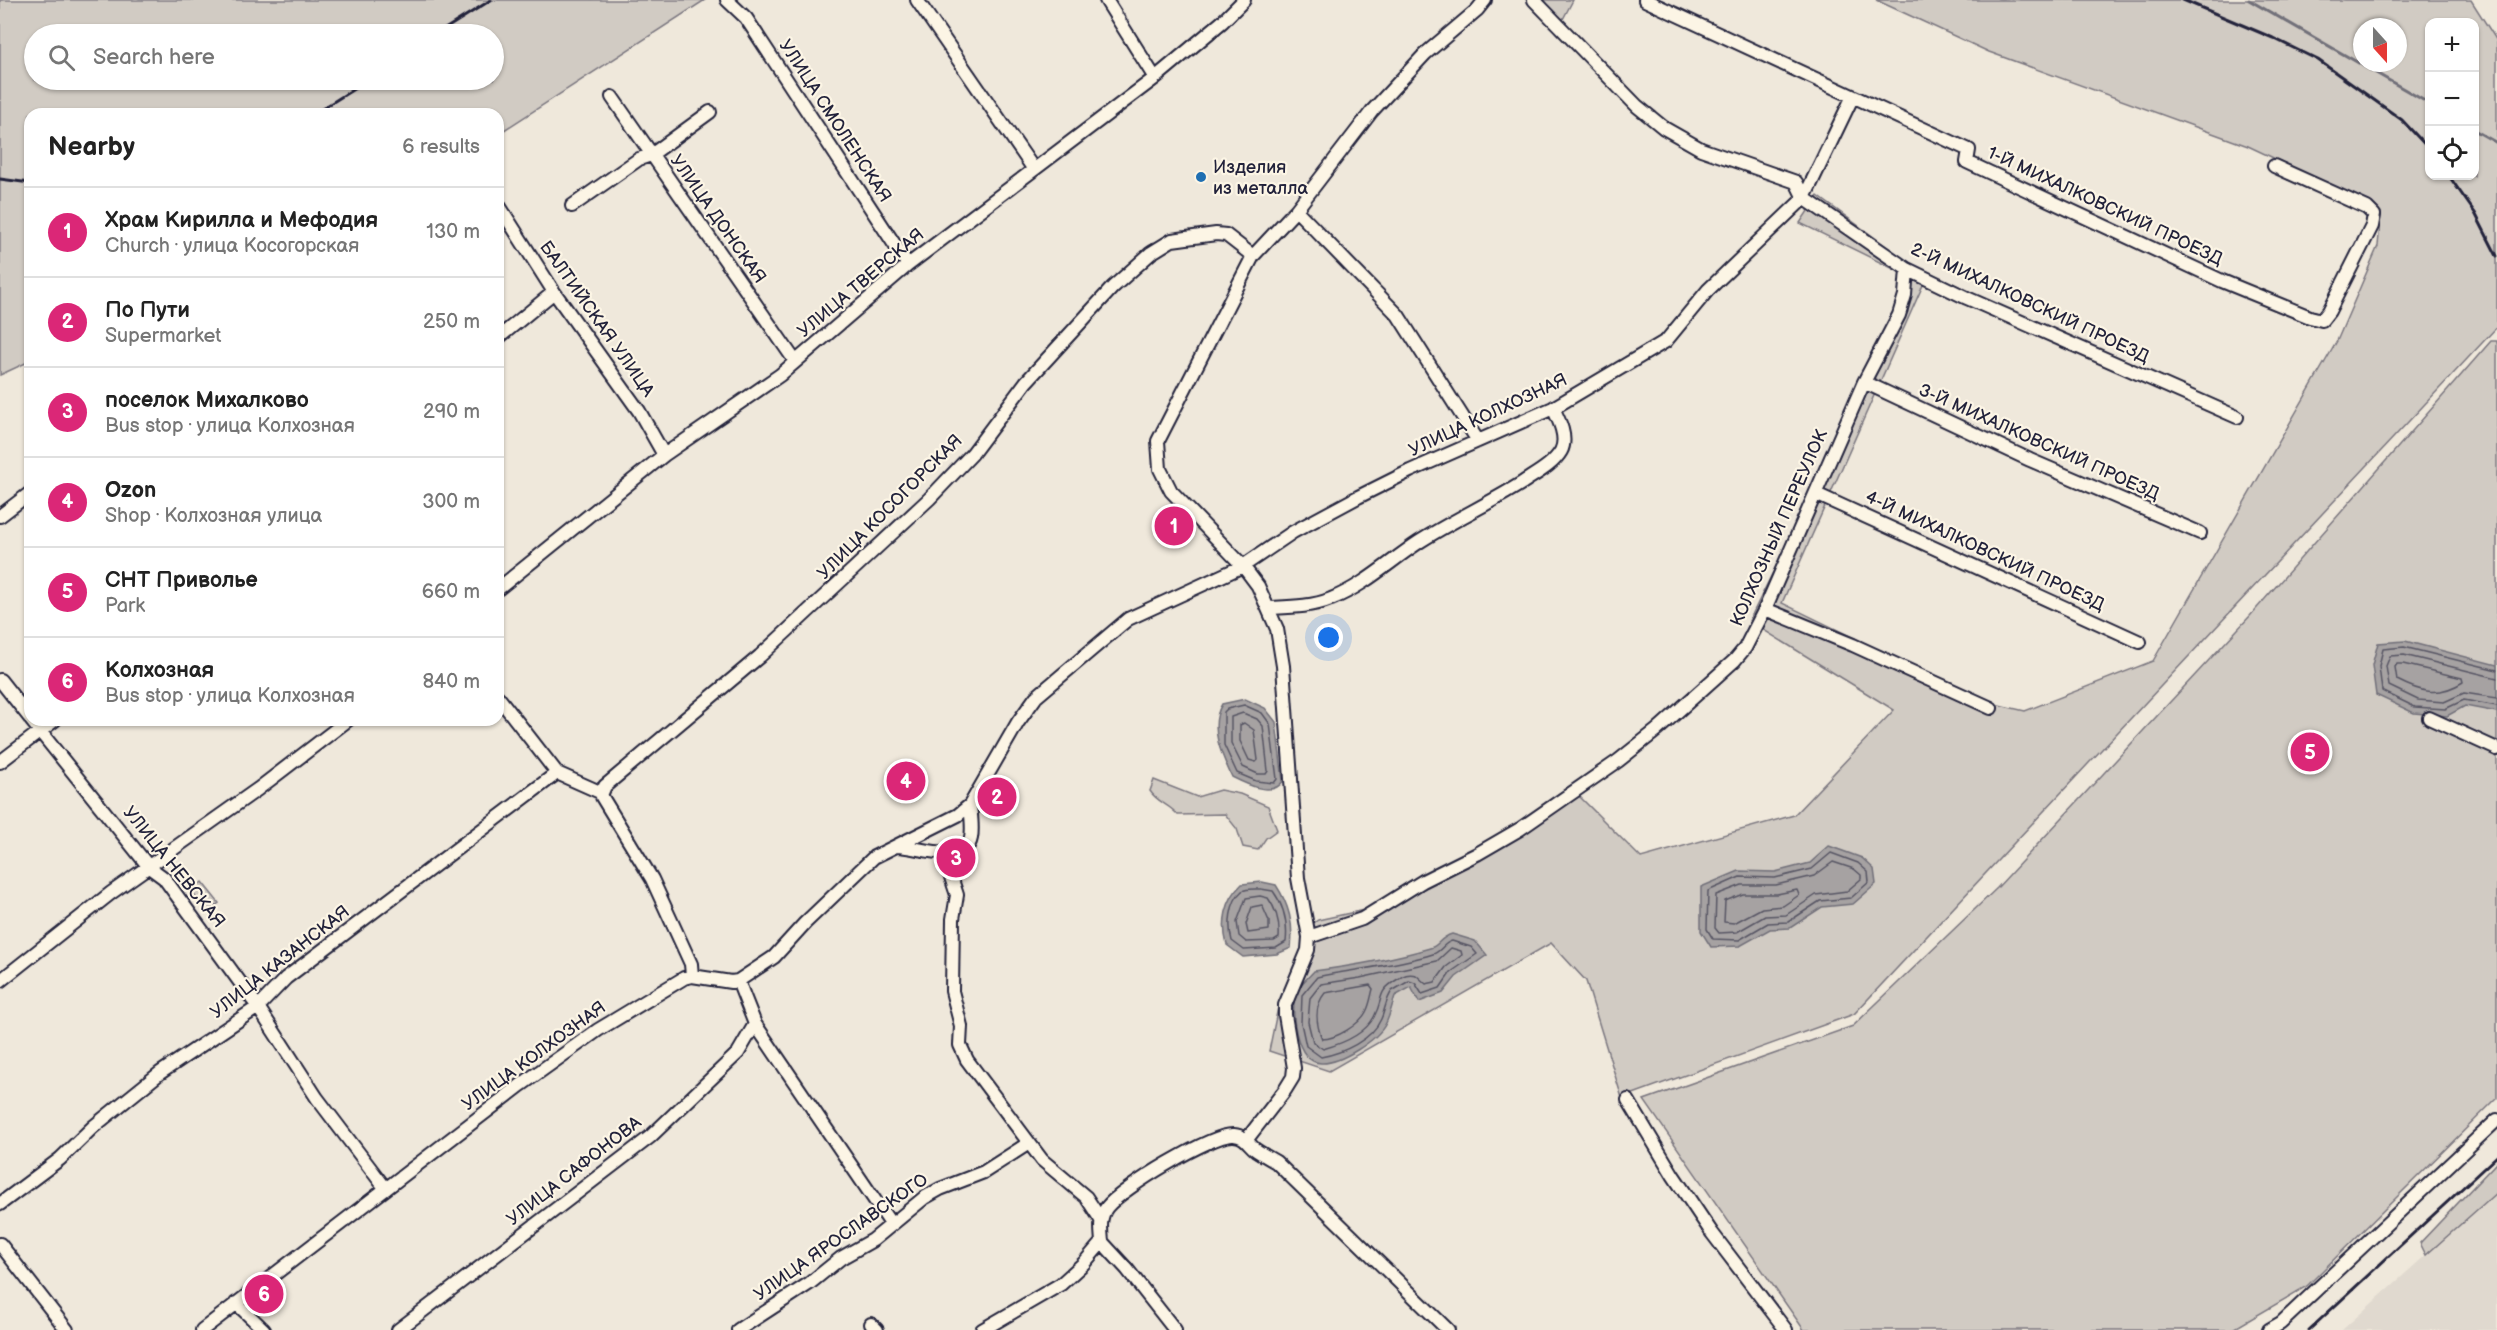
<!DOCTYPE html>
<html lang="en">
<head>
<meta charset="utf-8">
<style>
  :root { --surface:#fff; --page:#f6f6f6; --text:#222; --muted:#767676; --line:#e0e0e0; --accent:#db2777 }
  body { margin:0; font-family:"Balsamiq Sans",sans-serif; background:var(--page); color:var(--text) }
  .controls { position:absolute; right:18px; top:18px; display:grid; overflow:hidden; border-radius:12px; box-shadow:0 2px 4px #0004 }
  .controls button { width:54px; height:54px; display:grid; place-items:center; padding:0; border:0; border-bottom:2px solid var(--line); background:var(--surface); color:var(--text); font:30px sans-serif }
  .compass { position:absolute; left:2353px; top:18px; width:54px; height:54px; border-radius:50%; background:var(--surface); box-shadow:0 2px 4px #0004; rotate:159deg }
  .you { position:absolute; left:1329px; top:638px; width:21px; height:21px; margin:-15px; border:4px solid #fff; border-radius:50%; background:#1a73e8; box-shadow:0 0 0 9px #1a73e833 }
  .badge { display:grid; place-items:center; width:39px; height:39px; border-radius:50%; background:var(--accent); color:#fff; font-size:20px; font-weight:700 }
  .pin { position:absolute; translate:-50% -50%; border:3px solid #fff; box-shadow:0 2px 6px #0006 }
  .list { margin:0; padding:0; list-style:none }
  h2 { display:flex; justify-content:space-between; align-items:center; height:78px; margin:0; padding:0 24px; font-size:26px }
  h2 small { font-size:20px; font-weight:400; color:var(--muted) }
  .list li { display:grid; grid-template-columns:39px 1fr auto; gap:18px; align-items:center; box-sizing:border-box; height:90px; padding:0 24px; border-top:2px solid var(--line) }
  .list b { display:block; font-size:22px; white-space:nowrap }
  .list p { margin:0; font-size:20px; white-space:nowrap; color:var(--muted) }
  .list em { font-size:20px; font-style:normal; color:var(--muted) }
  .icon { flex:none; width:33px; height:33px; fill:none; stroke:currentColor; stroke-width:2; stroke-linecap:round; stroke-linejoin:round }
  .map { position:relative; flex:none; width:2497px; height:1330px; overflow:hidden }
  .search { position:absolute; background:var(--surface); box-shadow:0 2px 4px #0004; left:24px; top:24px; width:480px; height:66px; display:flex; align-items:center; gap:15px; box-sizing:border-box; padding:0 21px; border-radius:33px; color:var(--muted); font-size:22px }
  .panel { position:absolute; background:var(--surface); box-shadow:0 2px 4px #0004; left:24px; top:108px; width:480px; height:618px; border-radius:18px }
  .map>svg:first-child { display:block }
  .built { fill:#e0d9cf }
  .green { fill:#d1cbc3; stroke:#7a767f; stroke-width:1.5; fill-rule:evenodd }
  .water { fill:#a6a2a2; stroke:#716f79; stroke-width:1.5 }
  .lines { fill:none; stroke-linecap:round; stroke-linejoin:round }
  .shore { stroke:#575564; stroke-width:1.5 }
  .stream { stroke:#716f79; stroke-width:3 }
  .minor-casing { stroke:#22223b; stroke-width:16 }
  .minor { stroke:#fcf5e5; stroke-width:12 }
  .rail { stroke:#22223b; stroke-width:3 }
  .poi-dot { fill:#1f6fb2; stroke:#fcf5e5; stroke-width:2 }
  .labels { text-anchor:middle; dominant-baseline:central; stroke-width:4.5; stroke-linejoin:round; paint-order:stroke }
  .street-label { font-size:18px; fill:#22223b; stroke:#fcf5e5 }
  .poi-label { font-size:18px; fill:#22223b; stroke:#fcf5e5; text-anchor:start }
</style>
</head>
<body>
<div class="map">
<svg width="2497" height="1330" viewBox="0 0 2497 1330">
  <rect width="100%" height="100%" fill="#efe8db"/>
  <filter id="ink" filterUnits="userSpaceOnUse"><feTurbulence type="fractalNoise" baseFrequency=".0167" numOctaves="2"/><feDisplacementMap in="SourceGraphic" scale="12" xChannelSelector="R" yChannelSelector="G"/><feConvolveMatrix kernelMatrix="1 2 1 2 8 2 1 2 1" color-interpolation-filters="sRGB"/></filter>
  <g filter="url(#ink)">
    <path class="built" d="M2497,1192V1330H2342L2426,1255Z"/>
    <path class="green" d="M0,0H705L498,134V114H30V361L0,375ZM494,34V80H34V34Z
      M1542,0H1573L1562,21Z
      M1876,0H2471L2497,41V327L1854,1014L1622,1098L1586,981L1551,943L1329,1071L1269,1051L1278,1007L1298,983L1313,951L1301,932L1318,920L1364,910L1516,826L1571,788L1641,858L1794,815L1894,710L1749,621L1812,493L1908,312L1900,272L1800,223L1818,196L1927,276L1782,603L1986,702L2025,711L2153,661L2337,341L2378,246L2381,213L2371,204L2248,146L1989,52ZM2430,22H2474V176H2430ZM2362,27H2398V63H2362Z
      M2491,341H2497V1098L2307,1286L2232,1330H1804L1644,1100L1853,1026L1997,888L2250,616Z
      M1154,780L1197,797L1220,790L1240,794L1268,806L1277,830L1266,838L1258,850L1243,847L1237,829L1225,814L1178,815C1169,804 1158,803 1150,791Z
      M202,882L219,903L207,912L191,891Z
      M2497,1162V1192L2426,1255L2420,1243Z"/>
    <path class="water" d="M2405,641L2497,665V712L2465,706L2447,716L2414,713L2376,695L2372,665L2378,643Z
      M1245,699L1265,708L1276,722L1283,781C1273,798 1246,784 1232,777C1222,756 1208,727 1222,704Z
      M1829,846L1862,858L1874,869L1876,884L1853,904L1822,907L1790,928L1770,929L1740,946L1711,947L1701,931V887L1739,871L1775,872L1810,863Z
      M1262,882L1276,885C1289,905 1294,924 1291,948L1277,954L1243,957L1227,945C1221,923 1225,900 1242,884Z
      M1452,934L1475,941L1487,955L1456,977L1443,993L1419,1002L1411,987L1395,996C1392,1005 1390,1015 1386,1023C1378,1040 1340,1064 1321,1063C1295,1062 1290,1011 1296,992C1299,985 1309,977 1314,971C1353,966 1392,959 1430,948C1439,946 1439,938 1452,934Z"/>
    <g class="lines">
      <path class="shore" d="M2397,664H2403L2462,678L2463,682C2439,697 2422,693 2397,680L2395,667Z
        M2497,670L2404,647L2383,649L2379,666L2382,691L2415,707L2445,709L2464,700L2497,706
        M2497,678L2404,655L2390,656L2386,666L2389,686L2418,700L2444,702L2464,693L2497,698
        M1244,705L1262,713L1270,724L1277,779L1274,783L1256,781L1237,773L1224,745V712L1227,709Z
        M1243,713L1257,719L1263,726L1268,771L1266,774H1258L1243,767L1231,743V717Z
        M1244,723L1254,730L1258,760L1256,762L1249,760L1240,741V725Z
        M1831,853L1858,863L1868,872L1869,882L1851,898L1820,901L1788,922L1768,923L1739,940L1713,939L1707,929L1708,891L1740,877L1775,878L1812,869Z
        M1833,862L1854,869L1861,875V879L1847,891L1816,895L1786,915L1765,916L1737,932L1719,933L1715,928L1716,895L1742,885H1776L1814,876Z
        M1261,889L1273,891C1284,906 1288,924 1286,942L1276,948L1244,950L1232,941C1228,927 1229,902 1242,891C1247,888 1255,889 1261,889Z
        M1797,890L1799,895L1783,906L1762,908L1734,923L1724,922L1725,901L1743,894H1777Z
        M1260,896L1268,898C1276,909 1280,924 1279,938L1274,941L1246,942L1239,936L1237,922L1246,898Z
        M1262,905L1269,921V930L1248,933L1246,924L1252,907Z
        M1452,941L1471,947L1477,954L1451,972L1440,988L1422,994L1415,983L1409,981L1392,991C1386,999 1385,1010 1381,1019C1372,1040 1343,1053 1321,1057L1306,1046L1301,1023L1302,995L1317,977C1355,969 1395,966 1433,954C1442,951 1443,943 1452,941Z
        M1451,948L1461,951L1462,955L1446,967L1435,982L1426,984L1416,975C1408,973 1404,975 1398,979C1375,993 1385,997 1374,1017C1365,1034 1341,1044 1323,1049L1313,1042L1308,1022L1310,998L1321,984L1360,978L1437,961Z
        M1370,985L1373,989C1371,996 1370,1005 1366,1012C1359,1025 1336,1039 1322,1039C1316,1024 1314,1006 1325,993Z"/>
      <path class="stream" d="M2249,0L2430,104
        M2474,130L2497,143"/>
      <g class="minor-casing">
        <path id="minor" d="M727,0L746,18L908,265
          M917,0L1033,168
          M1106,0L1155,78
          M1534,0L1637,106L1664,128L1701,149L1796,182L1804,198L1907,269L1967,298L2237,417
          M1645,0L1969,150L1967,162L2222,281L2310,317L2322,320L2329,311L2372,226L2374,215L2367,208L2274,166
          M612,97L795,361
          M498,204L554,292L639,411L664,455
          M572,206L639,159L651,155L710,112
          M1296,210L1398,315L1478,441
          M498,338L554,292
          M1864,382L2030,460L2200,533
          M1816,494L2140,642
          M0,516L30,493
          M498,589L664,455L780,375L908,265L1155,78L1222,22L1244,0
          M1268,608C1289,607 1312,607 1331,599C1364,586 1390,561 1419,542C1453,520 1489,504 1522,483C1535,474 1553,465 1561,451C1568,438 1559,420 1553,408
          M1765,609L1853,645L1991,708
          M0,680L30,718
          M498,697L557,773L602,793V797L652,879L691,964L692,976
          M2429,718L2497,749
          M31,720L149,867L164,878L258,1007L317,1098L386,1189
          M0,762L55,720
          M602,793L605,786L760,656L929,499L972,454L1026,382L1113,287L1151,253L1172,240L1216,234L1226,235L1253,256
          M897,846C916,846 966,866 971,838C973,828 971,815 970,805
          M943,853L957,895L953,919L952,991L961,1026L960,1045L967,1060L1042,1160L1086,1197L1101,1220
          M1309,937L1362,919L1423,881L1477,854L1520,829L1618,761L1657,730L1735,660L1745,648L1765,609L1864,382L1899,315L1905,295L1907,269
          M0,981L111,893L258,789L348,720
          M738,981L755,1024L891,1224
          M1628,1100L1673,1175L1712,1233L1786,1330
          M1247,1139L1285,1090L1293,1077L1294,1068L1285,1015V1005L1308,950L1309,937L1298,878L1283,666L1277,629L1258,586L1243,566L1171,491L1160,469L1158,441L1253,256L1296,210L1372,111L1425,54L1477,10L1485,0
          M0,1204L60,1159L93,1127L160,1073L258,1007L286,978L557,773
          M1102,1242L1127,1269L1175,1330
          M0,1244L67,1330
          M236,1303L264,1330
          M871,1324L877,1330
          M202,1330L521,1085L598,1030L684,978L692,976L731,982L738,981L774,957L805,923L874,857L958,815L970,805L1018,722L1036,697L1128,619L1243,566L1293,532L1358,497L1410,471L1553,408L1666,341L1708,290L1804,198L1852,98
          M398,1330L650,1137L738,1053L755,1024
          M738,1330L810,1283L841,1258L873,1240L924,1198L940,1189L984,1172L1029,1143
          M982,1330L1061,1284L1084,1263L1102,1242C1101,1230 1099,1217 1107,1207C1121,1189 1212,1133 1234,1135C1246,1136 1248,1144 1256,1150C1262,1154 1269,1158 1276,1162L1448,1330
          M2269,1330L2281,1323L2497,1120"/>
      </g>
      <use href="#minor" class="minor"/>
      <path class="rail" d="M2183,0L2273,38L2318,60L2402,120L2430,150
        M437,34L491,0
        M314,114L368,80
        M2449,176L2475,213L2497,256
        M0,179L30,183
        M2309,1330L2497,1156"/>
    </g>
  </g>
  <circle class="poi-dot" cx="1201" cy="177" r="6"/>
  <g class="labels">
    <g class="street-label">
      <text transform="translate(835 121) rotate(57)">УЛИЦА СМОЛЕНСКАЯ</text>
      <text transform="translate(2105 206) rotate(25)">1-Й МИХАЛКОВСКИЙ ПРОЕЗД</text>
      <text transform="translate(718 219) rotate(55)">УЛИЦА ДОНСКАЯ</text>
      <text transform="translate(861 283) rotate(-40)">УЛИЦА ТВЕРСКАЯ</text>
      <text transform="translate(2030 303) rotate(25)">2-Й МИХАЛКОВСКИЙ ПРОЕЗД</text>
      <text transform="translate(597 319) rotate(55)">БАЛТИЙСКАЯ УЛИЦА</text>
      <text transform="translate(1488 415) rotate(-25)">УЛИЦА КОЛХОЗНАЯ</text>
      <text transform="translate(2039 442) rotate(24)">3-Й МИХАЛКОВСКИЙ ПРОЕЗД</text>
      <text transform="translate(890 507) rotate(-45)">УЛИЦА КОСОГОРСКАЯ</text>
      <text transform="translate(1779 528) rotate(-66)">КОЛХОЗНЫЙ ПЕРЕУЛОК</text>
      <text transform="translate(1985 551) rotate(25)">4-Й МИХАЛКОВСКИЙ ПРОЕЗД</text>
      <text transform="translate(174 867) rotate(51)">УЛИЦА НЕВСКАЯ</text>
      <text transform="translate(280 962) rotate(-38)">УЛИЦА КАЗАНСКАЯ</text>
      <text transform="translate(534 1056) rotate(-36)">УЛИЦА КОЛХОЗНАЯ</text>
      <text transform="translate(574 1171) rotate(-38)">УЛИЦА САФОНОВА</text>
      <text transform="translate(841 1237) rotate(-35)">УЛИЦА ЯРОСЛАВСКОГО</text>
    </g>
    <g class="poi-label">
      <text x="1213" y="167">Изделия<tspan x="1213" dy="21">из металла</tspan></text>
    </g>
  </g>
</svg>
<div class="controls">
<button>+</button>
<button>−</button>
<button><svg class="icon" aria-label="locate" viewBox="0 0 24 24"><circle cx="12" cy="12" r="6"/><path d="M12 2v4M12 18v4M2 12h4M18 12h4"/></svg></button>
</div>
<svg class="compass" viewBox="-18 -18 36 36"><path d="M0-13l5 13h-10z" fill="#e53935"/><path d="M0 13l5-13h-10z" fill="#767676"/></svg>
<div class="you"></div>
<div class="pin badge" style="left:1174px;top:526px">1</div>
<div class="pin badge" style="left:997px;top:797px">2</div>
<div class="pin badge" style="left:956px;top:858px">3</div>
<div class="pin badge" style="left:906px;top:781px">4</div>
<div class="pin badge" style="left:2310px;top:752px">5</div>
<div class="pin badge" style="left:264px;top:1294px">6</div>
<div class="search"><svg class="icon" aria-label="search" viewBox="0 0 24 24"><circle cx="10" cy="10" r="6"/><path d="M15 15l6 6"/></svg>Search here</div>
<section class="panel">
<h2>Nearby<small>6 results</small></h2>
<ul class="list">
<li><span class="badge">1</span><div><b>Храм Кирилла и Мефодия</b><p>Church · улица Косогорская</p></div><em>130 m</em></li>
<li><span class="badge">2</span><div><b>По Пути</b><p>Supermarket</p></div><em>250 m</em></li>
<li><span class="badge">3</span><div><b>поселок Михалково</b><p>Bus stop · улица Колхозная</p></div><em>290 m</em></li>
<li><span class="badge">4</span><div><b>Ozon</b><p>Shop · Колхозная улица</p></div><em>300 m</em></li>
<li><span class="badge">5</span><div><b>СНТ Приволье</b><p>Park</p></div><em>660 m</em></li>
<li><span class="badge">6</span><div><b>Колхозная</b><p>Bus stop · улица Колхозная</p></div><em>840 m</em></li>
</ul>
</section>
</div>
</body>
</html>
